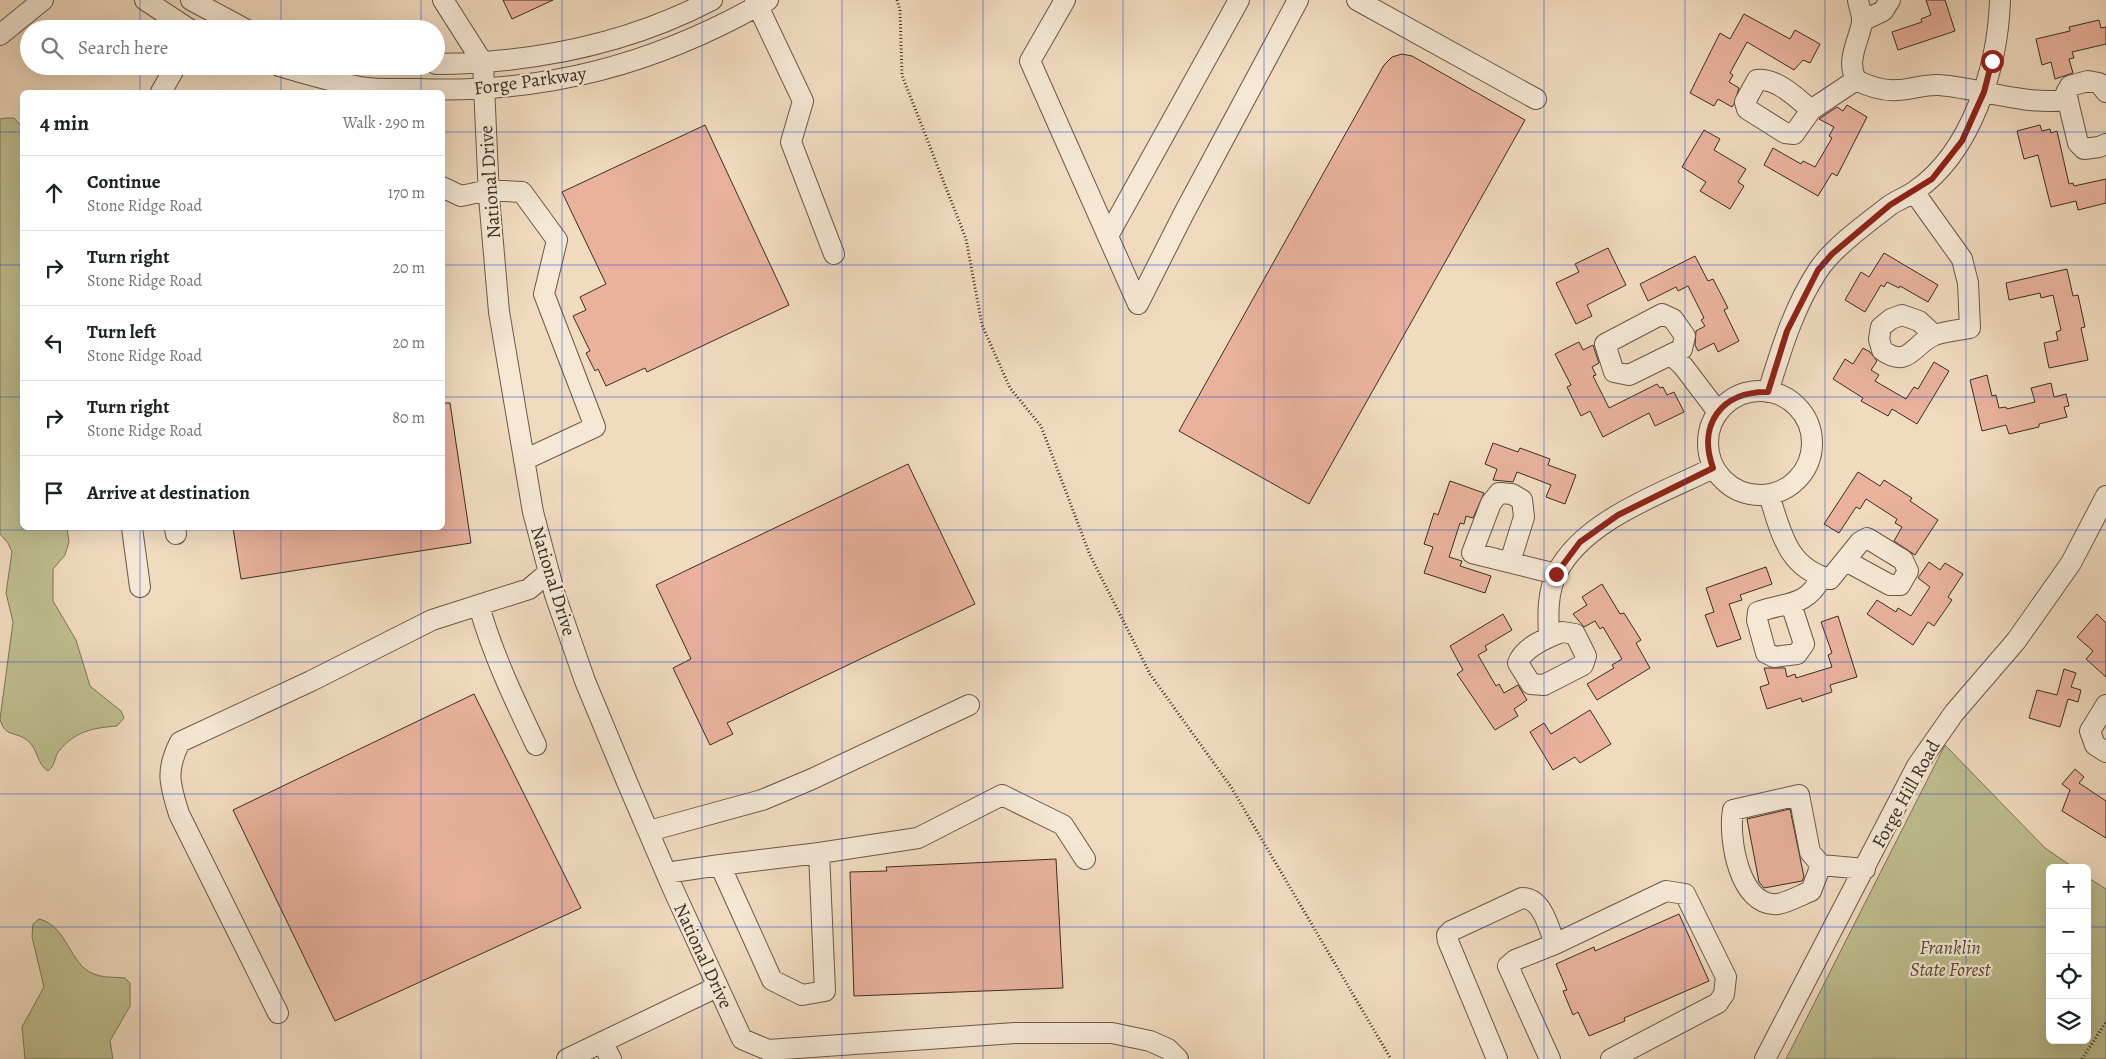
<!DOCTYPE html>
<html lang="en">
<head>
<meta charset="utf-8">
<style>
  :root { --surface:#fff; --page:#f6f6f6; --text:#202124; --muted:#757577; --line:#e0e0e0 }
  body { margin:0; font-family:Alegreya,serif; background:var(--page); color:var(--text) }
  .controls { position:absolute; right:15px; bottom:15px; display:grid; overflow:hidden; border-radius:8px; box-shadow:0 5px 20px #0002 }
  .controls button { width:45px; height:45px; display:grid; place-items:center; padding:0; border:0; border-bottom:1px solid var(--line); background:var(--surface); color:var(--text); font:25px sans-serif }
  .stop { position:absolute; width:15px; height:15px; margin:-11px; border:4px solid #8f2418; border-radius:50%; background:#fff }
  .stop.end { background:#8f2418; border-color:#fff; box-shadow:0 1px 5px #0008 }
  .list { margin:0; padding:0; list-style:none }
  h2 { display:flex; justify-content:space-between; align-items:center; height:65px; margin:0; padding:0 20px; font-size:21px }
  h2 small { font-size:16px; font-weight:400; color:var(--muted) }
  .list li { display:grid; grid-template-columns:32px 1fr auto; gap:15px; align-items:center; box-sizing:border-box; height:75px; padding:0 20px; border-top:1px solid var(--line) }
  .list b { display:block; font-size:19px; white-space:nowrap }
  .list p { margin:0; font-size:16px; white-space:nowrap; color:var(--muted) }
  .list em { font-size:16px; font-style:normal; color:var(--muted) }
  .icon { flex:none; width:28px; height:28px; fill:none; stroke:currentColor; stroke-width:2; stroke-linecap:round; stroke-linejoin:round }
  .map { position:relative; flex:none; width:2106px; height:1059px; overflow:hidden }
  .search { position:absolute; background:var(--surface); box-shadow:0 5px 20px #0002; left:20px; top:20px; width:425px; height:55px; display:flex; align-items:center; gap:12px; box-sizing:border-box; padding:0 18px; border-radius:28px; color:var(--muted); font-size:19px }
  .panel { position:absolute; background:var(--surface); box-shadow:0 5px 20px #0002; left:20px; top:90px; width:425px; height:440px; border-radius:8px }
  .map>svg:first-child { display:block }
  .green { fill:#bfbe8f; stroke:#7c7659 }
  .building { fill:#eab29d; stroke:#3a2e23 }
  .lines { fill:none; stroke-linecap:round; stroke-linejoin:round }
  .minor-casing { stroke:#68594a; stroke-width:22 }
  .path { stroke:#3a2e23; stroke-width:3; stroke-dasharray:1 2.5; stroke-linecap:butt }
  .minor { stroke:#f6e8d5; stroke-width:20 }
  .route { stroke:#8f2418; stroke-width:6 }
  .grid { fill:none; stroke:#1d4ed8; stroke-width:1; stroke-opacity:0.55 }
  .labels { text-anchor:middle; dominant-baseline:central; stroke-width:4.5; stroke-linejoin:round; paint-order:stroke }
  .street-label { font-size:19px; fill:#3a2e23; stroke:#f6e8d5 }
  .park-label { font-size:19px; font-style:italic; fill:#554b39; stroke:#f6e8d5 }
</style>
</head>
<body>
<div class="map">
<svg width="2106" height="1059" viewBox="0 0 2106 1059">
  <rect width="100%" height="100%" fill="#f1dbbf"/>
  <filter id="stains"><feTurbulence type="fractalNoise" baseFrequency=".004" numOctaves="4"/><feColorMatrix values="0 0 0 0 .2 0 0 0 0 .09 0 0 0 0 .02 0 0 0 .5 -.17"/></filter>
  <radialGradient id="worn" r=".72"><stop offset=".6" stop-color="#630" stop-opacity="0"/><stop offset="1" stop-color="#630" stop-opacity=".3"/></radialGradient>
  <path class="green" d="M6,118H14L22,127V528H67L69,542L65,555L53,569V601L76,640L90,686L121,711L124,718L117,726C93,728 75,731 59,751C54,757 56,765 48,771C37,764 38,750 29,742C17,730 5,739 0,719L13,622L6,593L12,552L8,543L0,534V119Z
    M1945,745L2045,848L2074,868H2050V1040H2087V877L2106,889V1059H1786Z
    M39,919C68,926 69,965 94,974C103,978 116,977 125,978L130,983V1006L110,1041L113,1059H25L22,1027L44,987L32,937L33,924Z"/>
  <path class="building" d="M503,0H553L512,19Z
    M1926,0H1945L1955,31L1898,50L1892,32L1922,22L1921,19L1931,15Z
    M1744,14L1790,39L1795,30L1820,44L1810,63L1803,60L1794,70L1747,42L1730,73L1733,75L1729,82L1739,88L1734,104L1732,107L1718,99L1714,106L1690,93L1720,33L1730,39Z
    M2099,20L2101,28L2106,27V44L2072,52L2074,58L2069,59L2073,73L2055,79L2051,62L2042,65L2036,39L2070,31L2069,27Z
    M1402,54L1412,56L1525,120L1309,504L1179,431L1384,65L1392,57Z
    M1847,105L1867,117L1837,176L1832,173L1818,196L1764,165L1773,148L1801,164L1803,161L1815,167L1832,138L1829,136L1834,127L1819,119L1837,107L1843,111Z
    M705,125L789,305L647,372L645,368L606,386L598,369L595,371L586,353L590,351L573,316L586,310L580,297L606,284L562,192Z
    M2040,125L2042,131L2050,129L2051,133L2057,131L2069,184L2073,183L2074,186L2106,179V203L2078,210L2076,201L2051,207L2038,155L2024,159L2017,131Z
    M1704,130L1720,139L1714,150L1746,169L1738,182L1744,186L1730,209L1700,191L1706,182L1682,167Z
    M1608,248L1626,285L1587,305L1592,316L1576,324L1556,283L1579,272L1575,264Z
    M1884,253L1938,285L1928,302L1900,286L1899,288L1887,282L1884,287L1881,285L1865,312L1845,300L1861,272L1869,277Z
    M1695,256L1708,281L1713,279L1728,308L1724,310L1739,341L1718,352L1714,343L1698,351L1695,345L1696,331L1705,326L1701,320L1704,318L1688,286L1678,291L1676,287L1648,301L1640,284Z
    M2067,269L2073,296L2078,295L2085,327L2081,328L2088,360L2049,368L2044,343L2058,340L2056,332L2061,330L2053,295L2041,298L2040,293L2009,300L2006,283Z
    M1579,342L1583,350L1593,345L1599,363L1592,367L1596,375L1593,376L1609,408L1657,384L1660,388L1663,387L1667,395L1674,392L1684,412L1655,426L1649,413L1603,437L1590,411L1581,416L1567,387L1571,385L1555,354Z
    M1863,348L1870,352L1877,361L1871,370L1879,375L1875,381L1906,399L1914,387L1918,389L1934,362L1949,371L1917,424L1892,409L1888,416L1861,401L1863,398L1833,379L1845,359L1853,364Z
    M1987,375L1992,396L1996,395L1999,408L2006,407L2007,409L2035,402L2031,388L2051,383L2054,397L2066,394L2069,406L2064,407L2067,417L2039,424V427L2009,434L2006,425L1982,431L1970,380Z
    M442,403H450L471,543L241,579L233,528H442Z
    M1493,443L1518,452L1520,448L1550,459L1548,465L1576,475L1565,504L1546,497L1551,485L1517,472L1513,482L1493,480L1497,469L1485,464Z
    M908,464L975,604L727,723L733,734L710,745L673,668L691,659L656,585Z
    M1858,472L1880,486L1884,480L1912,498L1910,501L1938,520L1915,555L1894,541L1902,527L1895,523L1897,519L1866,499L1860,509L1856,507L1839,533L1824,524Z
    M1450,481L1484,493L1473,518L1466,516L1464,524L1460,523L1449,557L1462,561L1460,566L1491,576L1485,593L1424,573L1433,547L1424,544L1434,513L1438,515Z
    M1929,562L1940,570L1945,563L1963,574L1948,597L1952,600L1934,626L1928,622L1913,645L1867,614L1877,600L1896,612L1898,608L1911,616L1930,587L1918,578Z
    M1766,567L1772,584L1740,595L1742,600L1729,604L1741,639L1717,647L1705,615L1714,612L1706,588Z
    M1602,584L1620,614L1624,613L1641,640L1636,643L1650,668L1597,700L1587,684L1614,668L1612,665L1622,659L1603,627L1600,629L1595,621L1584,627L1573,614L1587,605L1582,597Z
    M1503,614L1512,630L1485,646L1487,650L1478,655L1496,686L1499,684L1504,693L1518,685L1527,700L1514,709L1518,716L1495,730L1457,674L1463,670L1450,646Z
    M2097,614L2106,623V677L2086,659L2093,651L2077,637Z
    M1838,616L1857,677L1830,685L1832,692L1802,702L1801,698L1767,709L1760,687L1769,684L1764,668H1785L1787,677L1795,674L1796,678L1832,667L1828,655L1832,653L1821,622Z
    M2064,669L2076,673L2071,687L2081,690L2078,702L2068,699L2060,727L2029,718L2037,690L2057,695Z
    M474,694L581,908L335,1021L233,810Z
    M1590,710L1611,744L1580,763L1575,757L1553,770L1530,732L1544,723L1551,734Z
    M2075,769L2084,777L2079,783L2106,801V838L2062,811L2070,790L2062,784Z
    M1790,809L1804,877L1802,881L1764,888L1759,882L1747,819Z
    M1056,859L1063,988L854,996L850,872L887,871L886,867Z
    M1679,914L1709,981L1624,1018L1625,1021L1589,1036L1578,1012L1573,1015L1563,991L1567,990L1556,964L1594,947L1595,951Z"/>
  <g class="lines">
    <g class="minor-casing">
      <path id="minor" d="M145,0L189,29
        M191,0L245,29
        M443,0L483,63L489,197L499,312L533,512L555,595L585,681L627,782L673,889L742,1039L768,1050L1015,1033H1112L1150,1041L1168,1049L1178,1059
        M755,0L803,101L791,142L834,254
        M1065,0L1030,61L1138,304
        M1357,0L1536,99
        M1862,21L1883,11L1890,0
        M0,35L43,0
        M436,64C532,63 626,45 712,0
        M279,66C306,74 333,82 360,87C378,90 399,89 417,89C546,94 657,64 768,0
        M1856,80C1846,60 1858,43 1862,23C1863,16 1859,7 1858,0
        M161,92L176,66
        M2106,92L2099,83L2088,81L2070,86L2066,93L2078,143L2084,149L2099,147L2106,144
        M1811,110C1797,98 1777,78 1757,80L1745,102L1747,109L1785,133L1794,134L1811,110L1856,80C1868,86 1884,91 1897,90C1911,90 1924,84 1939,85C1985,89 2019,105 2068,100
        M442,187L461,196L489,190L522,192L557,240L544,294L595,427L524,460
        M1914,192L1962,259L1968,283L1970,328C1959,330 1945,331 1935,335C1913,343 1909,370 1882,350L1879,339L1881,327L1891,319L1902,315L1919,321L1934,335
        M1108,236L1239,0
        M1138,304L1184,213L1298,0
        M1662,314L1673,319L1685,336L1682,349L1629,375L1614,372L1605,344Z
        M1671,355L1683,366L1718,412
        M1708 443a52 52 0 1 1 104 0a52 52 0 1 1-104 0Z
        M1768,392C1781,350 1794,306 1819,269C1834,247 1867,223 1889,206C1897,200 1907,197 1915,191C1972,152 1998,66 2000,0
        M1769,495C1781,532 1787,568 1830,579L1860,542L1867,538L1903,560L1908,571L1900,585H1890L1846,561
        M132,528L140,587
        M175,528L176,534
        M1510,562L1524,517L1522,500L1512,494L1499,493L1491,503L1472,553L1556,574
        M1791,604L1804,644L1797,654L1774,657L1766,653L1757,620L1758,612C1788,601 1805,608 1822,577
        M479,606C493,655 514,699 536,745
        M1562,632L1575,634L1586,656L1583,665L1544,685L1531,684L1518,663C1524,647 1546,638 1562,632Z
        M1549,637C1548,616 1547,592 1557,573C1583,520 1663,493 1713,468
        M2106,705L2090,731L2095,745L2106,752
        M649,831L762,800L812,779L969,705
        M720,865L819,853
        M1821,865L1811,891C1801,895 1789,902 1778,904C1739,908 1728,837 1733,810L1799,795L1810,852L1821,865L1865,869
        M666,873L720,865L772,980L802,995L825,991L819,853L918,838L1002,795L1063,825L1085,859
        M278,1013L179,814C170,785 165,771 180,742L311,681L432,620L529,589L549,572
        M602,1042L611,1059
        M567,1059L717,987
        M1497,1059L1448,941L1447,935L1451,931L1522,898C1543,898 1549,929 1555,944L1666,891L1685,894L1726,977L1724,994L1718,1003L1611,1059
        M1550,1059L1508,966L1515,960L1555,944
        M1765,1059L1917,766L1954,713L2016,641L2071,563L2106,496"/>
    </g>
    <path class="path" d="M897,0L900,10L902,75L966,239L982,325L1010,388L1041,426L1090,555L1150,674L1231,787L1391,1059
      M2082,1059L2106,1022"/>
    <use href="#minor" class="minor"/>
  </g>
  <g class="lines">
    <path class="route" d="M1556,574L1580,542L1618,515L1713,468C1697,424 1722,391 1768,392L1787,331L1818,270L1832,254L1890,205L1932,179L1962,141L1984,92L1992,61"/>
  </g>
  <path class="grid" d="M140,0V29M281,0V29M421,0V29M562,0V1059M702,0V1059M842,0V1059M983,0V1059M1123,0V1059M1264,0V1059M1404,0V1059M1544,0V1059M1685,0V1059M1825,0V1059M1966,0V1059M140,66V92M281,66V92M421,66V92M0,132H22M442,132H2106M0,265H22M442,265H2106M0,397H22M442,397H2106M140,528V1059M281,528V1059M421,528V1059M0,530H2106M0,662H2106M0,794H2106M0,927H2050M2087,927H2106"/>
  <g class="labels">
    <g class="street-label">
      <text transform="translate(530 81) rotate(-8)">Forge Parkway</text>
      <text transform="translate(490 182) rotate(-94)">National Drive</text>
      <text transform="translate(553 581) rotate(73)">National Drive</text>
      <text transform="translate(1906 794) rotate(-61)">Forge Hill Road</text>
      <text transform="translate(703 956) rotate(65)">National Drive</text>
    </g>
    <g class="park-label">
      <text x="1950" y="948">Franklin<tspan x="1950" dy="22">State Forest</tspan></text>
    </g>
  </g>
  <rect width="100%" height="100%" filter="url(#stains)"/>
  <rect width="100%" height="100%" fill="url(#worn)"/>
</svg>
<div class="controls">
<button>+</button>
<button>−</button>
<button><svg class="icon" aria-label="locate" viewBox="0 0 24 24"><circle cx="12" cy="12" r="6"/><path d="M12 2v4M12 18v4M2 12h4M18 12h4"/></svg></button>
<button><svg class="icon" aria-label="layers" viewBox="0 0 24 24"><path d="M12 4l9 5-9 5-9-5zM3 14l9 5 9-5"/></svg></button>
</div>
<div class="stop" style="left:1992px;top:61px"></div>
<div class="stop end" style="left:1556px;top:574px"></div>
<div class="search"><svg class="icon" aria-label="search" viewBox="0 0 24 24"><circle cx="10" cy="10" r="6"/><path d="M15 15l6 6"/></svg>Search here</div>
<section class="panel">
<h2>4 min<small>Walk · 290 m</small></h2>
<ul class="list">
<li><svg class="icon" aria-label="ahead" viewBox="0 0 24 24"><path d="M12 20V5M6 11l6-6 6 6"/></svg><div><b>Continue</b><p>Stone Ridge Road</p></div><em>170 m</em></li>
<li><svg class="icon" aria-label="right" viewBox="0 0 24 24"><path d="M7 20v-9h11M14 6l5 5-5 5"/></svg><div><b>Turn right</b><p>Stone Ridge Road</p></div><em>20 m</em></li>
<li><svg class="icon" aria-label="left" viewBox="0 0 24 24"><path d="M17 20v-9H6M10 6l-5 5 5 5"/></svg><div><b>Turn left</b><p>Stone Ridge Road</p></div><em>20 m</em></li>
<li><svg class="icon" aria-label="right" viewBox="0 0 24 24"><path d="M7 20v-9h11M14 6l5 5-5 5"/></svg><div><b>Turn right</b><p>Stone Ridge Road</p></div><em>80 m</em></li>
<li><svg class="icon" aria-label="arrive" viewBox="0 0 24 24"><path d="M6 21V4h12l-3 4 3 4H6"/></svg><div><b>Arrive at destination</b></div></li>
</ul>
</section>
</div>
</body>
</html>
